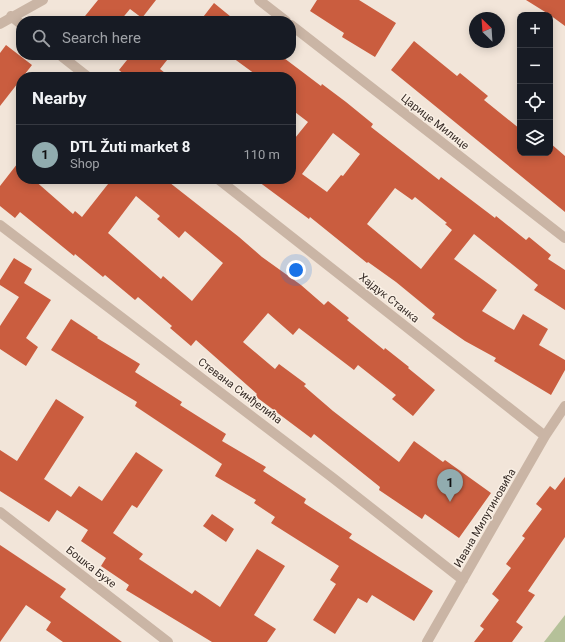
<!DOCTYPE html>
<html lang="en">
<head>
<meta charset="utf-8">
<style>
  :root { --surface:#171b24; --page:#242831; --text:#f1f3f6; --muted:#9ea1a6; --line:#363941; --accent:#91acaf }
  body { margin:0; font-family:Roboto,sans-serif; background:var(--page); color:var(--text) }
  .controls { position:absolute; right:12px; top:12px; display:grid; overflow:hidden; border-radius:8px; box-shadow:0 2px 10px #0003 }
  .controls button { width:36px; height:36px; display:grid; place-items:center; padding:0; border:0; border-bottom:1px solid var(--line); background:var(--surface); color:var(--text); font:20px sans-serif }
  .compass { position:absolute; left:469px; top:12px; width:36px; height:36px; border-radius:50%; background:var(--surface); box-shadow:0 2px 10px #0003; rotate:335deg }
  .you { position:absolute; left:296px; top:270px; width:14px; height:14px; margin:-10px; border:3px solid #fff; border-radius:50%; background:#1a73e8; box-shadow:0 0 0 6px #1a73e833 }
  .badge { display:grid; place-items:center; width:26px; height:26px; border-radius:50%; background:var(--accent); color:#111; font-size:13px; font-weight:700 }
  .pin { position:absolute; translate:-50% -33px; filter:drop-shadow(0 1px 2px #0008) }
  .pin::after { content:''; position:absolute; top:21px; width:14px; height:12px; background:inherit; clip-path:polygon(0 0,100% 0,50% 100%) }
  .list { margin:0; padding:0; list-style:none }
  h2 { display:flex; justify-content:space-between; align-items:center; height:52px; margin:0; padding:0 16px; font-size:17px }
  h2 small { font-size:13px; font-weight:400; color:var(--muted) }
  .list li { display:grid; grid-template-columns:26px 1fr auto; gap:12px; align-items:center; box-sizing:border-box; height:60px; padding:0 16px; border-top:1px solid var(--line) }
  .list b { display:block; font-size:15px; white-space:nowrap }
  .list p { margin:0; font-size:13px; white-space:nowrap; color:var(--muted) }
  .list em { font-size:13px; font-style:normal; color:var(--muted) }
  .icon { flex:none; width:22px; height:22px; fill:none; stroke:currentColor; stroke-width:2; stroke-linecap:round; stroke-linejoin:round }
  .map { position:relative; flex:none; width:565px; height:642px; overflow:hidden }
  .search { position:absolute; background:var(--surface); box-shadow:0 2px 10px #0003; left:16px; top:16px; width:280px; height:44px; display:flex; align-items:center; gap:10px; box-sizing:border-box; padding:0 14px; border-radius:16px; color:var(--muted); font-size:15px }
  .panel { position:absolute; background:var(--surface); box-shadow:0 2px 10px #0003; left:16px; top:72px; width:280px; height:112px; border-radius:16px }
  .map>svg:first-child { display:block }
  .green { fill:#b5c199 }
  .building { fill:#ca5d3f; fill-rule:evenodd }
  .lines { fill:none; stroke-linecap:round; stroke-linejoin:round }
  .minor { stroke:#cab5a5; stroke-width:10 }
  .labels { text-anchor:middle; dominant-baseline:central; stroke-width:3; stroke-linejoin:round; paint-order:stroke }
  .street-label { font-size:11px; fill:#362b26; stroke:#faf0e5 }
</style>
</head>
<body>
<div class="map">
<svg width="565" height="642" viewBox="0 0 565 642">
  <rect width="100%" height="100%" fill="#f2e5d9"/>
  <path class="green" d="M565,615V642H544Z"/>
  <path class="building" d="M98,0H156L142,18L130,9L120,21H81Z
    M317,0H359L396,23L375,57L342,37L344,33L310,11Z
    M526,0H565V26L550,15Z
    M214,3L236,21H200Z
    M414,41L457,76L460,73L488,96L484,100L520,129V153H550V143L565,156V212L391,70Z
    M6,45L32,65L0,106V53Z
    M131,55H171L160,69L170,77H127L119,70Z
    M229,55H280L321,86L322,84L346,102L373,124L371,127L439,180L441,177L495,218L496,216L526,240L529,237L551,255L548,259L565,270V310L534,290L538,285L474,234L454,259L497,290L482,311L514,330L523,314L548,329L539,345L565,360V370L551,395L494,361L496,358L465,341L432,318L435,314L396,282L368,262L367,263L310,217L309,219L255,179H291V143L308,122L291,109V77H259ZM333,133L360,154L343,176L341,175L327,192L302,174ZM395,188L412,200L415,197L447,223L445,224L452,230L421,269L367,224Z
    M21,159V179H33L73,214L75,211L82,217L112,179H165L239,237L262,257L301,285L324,305L328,301L349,318L347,320L384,350L385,348L409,367L408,368L435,390L413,416L392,399L396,395L358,365L354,370L299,328L293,335L268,313L243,342L275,369L279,364L306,384L304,386L333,411L399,462L414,441L443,462L445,460L491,493L459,538L425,514L422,519L379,490L380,487L314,434L311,438L255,396L257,394L196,340L191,346L170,328L172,326L138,297L135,300L105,275L103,277L75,254L74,256L20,212L15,218L0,206V186ZM136,196L160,216L157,219L179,238L185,231L223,263L192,301L163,276L161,279L108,233Z
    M14,258L32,269L24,283L51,300L26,338L38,347L26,366L0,349V326L19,297L0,285V280Z
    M71,319L98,337L97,338L140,364L135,372L182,402L180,405L226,434L222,441L266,467L263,471L306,499L304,503L352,534L349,538L433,591L414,621L372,595L367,603L358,598L335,634L313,620L336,584L330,580L339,566L271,523L275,517L254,503L256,500L215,476L222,464L135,406L137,402L51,350Z
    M56,399L84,417L44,479L71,497L79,486L102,501L136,452L163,470L137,508L132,505L113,533L143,554L139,559L192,594L195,590L220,607L257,549L285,566L254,615L276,629L267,642H212L126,590L129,585L101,566L106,558L81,541L88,530L57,510L49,522L0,491V450L17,461Z
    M565,477V537L528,591L535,595L516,622L523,627L512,642H474L484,629L480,626L499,600L492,594L511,568L506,564L525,538L522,536L542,509L536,504L550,486L555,490Z
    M212,514L234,529L226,542L203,526Z
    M0,545L66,589L60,597L122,642H63L46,630L51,622L26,605L0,642Z"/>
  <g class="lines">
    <path class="minor" d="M259,0L286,21
      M11,16L21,24
      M0,24L43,0
      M291,25L565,238
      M60,55L88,77
      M218,179L545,436
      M0,225L333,478L463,580
      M0,512L168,642
      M427,642L545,436L565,406"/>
  </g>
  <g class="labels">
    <g class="street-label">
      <text transform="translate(435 122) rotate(38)">Царице Милице</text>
      <text transform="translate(389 298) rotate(38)">Хајдук Станка</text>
      <text transform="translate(240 391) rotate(37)">Стевана Синђелића</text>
      <text transform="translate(485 518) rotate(-60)">Ивана Милутиновића</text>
      <text transform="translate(91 567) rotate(38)">Бошка Бухе</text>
    </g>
  </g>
</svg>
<div class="controls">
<button>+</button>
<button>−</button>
<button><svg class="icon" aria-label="locate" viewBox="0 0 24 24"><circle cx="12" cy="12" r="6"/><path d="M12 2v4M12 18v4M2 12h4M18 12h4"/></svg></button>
<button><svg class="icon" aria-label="layers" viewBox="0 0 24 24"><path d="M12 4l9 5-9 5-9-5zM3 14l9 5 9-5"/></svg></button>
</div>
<svg class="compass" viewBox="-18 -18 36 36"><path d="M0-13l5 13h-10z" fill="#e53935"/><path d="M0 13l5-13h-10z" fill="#9ea1a6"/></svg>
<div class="you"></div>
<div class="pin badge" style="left:450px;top:502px">1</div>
<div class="search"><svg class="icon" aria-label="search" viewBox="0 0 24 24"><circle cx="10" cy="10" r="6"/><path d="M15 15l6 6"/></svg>Search here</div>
<section class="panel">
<h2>Nearby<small></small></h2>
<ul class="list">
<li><span class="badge">1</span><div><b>DTL Žuti market 8</b><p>Shop</p></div><em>110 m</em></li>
</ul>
</section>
</div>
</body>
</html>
